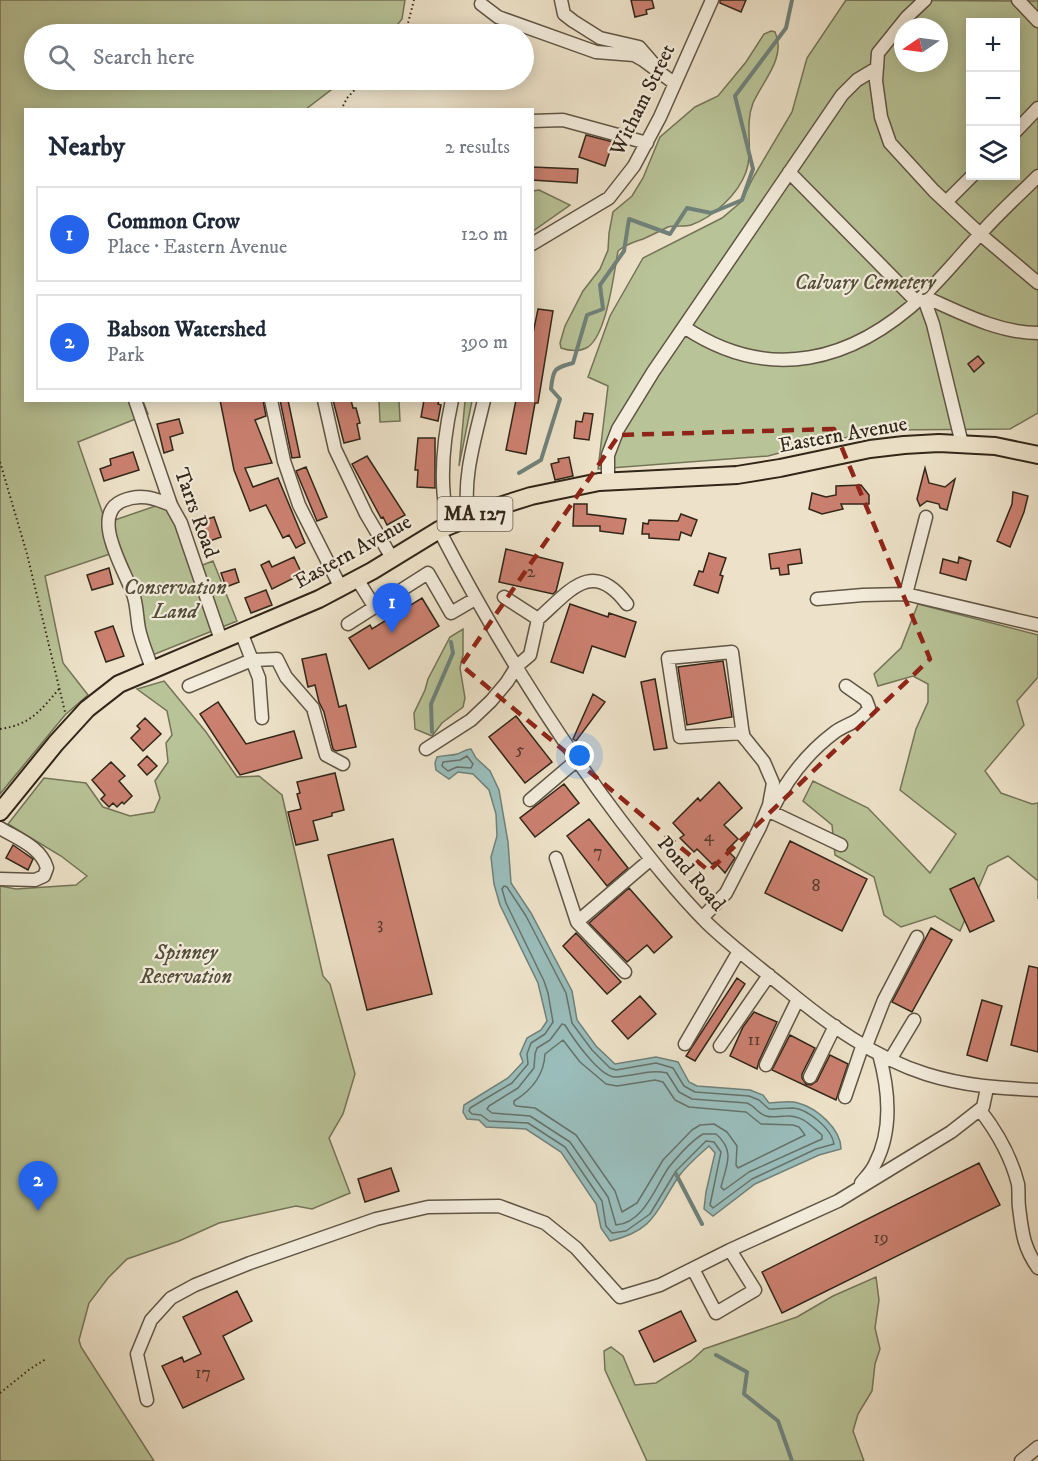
<!DOCTYPE html>
<html lang="en">
<head>
<meta charset="utf-8">
<style>
  :root { --surface:#fff; --page:#f6f6f7; --text:#1f2937; --muted:#747a83; --line:#e0e1e3; --accent:#2563eb }
  body { margin:0; font-family:"IM FELL DW Pica",serif; background:var(--page); color:var(--text) }
  .controls { position:absolute; right:18px; top:18px; display:grid; overflow:hidden; border-radius:0px; box-shadow:0 3px 15px #0003 }
  .controls button { width:54px; height:54px; display:grid; place-items:center; padding:0; border:0; border-bottom:2px solid var(--line); background:var(--surface); color:var(--text); font:30px sans-serif }
  .compass { position:absolute; left:894px; top:18px; width:54px; height:54px; border-radius:50%; background:var(--surface); box-shadow:0 3px 15px #0003; rotate:257deg }
  .you { position:absolute; left:580px; top:756px; width:21px; height:21px; margin:-15px; border:4px solid #fff; border-radius:50%; background:#1a73e8; box-shadow:0 0 0 9px #1a73e833 }
  .badge { display:grid; place-items:center; width:39px; height:39px; border-radius:50%; background:var(--accent); color:#fff; font-size:20px; font-weight:700 }
  .pin { position:absolute; translate:-50% -50px; filter:drop-shadow(0 2px 3px #0008) }
  .pin::after { content:''; position:absolute; top:32px; width:21px; height:18px; background:inherit; clip-path:polygon(0 0,100% 0,50% 100%) }
  .list { margin:0; padding:0; list-style:none }
  h2 { display:flex; justify-content:space-between; align-items:center; height:78px; margin:0; padding:0 24px; font-size:26px }
  h2 small { font-size:20px; font-weight:400; color:var(--muted) }
  .list li { display:grid; grid-template-columns:39px 1fr auto; gap:18px; align-items:center; box-sizing:border-box; height:96px; margin:0 12px 12px; padding:0 12px; border:2px solid var(--line); border-radius:0px }
  .list b { display:block; font-size:22px; white-space:nowrap }
  .list p { margin:0; font-size:20px; white-space:nowrap; color:var(--muted) }
  .list em { font-size:20px; font-style:normal; color:var(--muted) }
  .icon { flex:none; width:33px; height:33px; fill:none; stroke:currentColor; stroke-width:2; stroke-linecap:round; stroke-linejoin:round }
  .map { position:relative; flex:none; width:1038px; height:1461px; overflow:hidden }
  .search { position:absolute; background:var(--surface); box-shadow:0 3px 15px #0003; left:24px; top:24px; width:510px; height:66px; display:flex; align-items:center; gap:15px; box-sizing:border-box; padding:0 21px; border-radius:33px; color:var(--muted); font-size:22px }
  .panel { position:absolute; background:var(--surface); box-shadow:0 3px 15px #0003; left:24px; top:108px; width:510px; height:294px; border-radius:0px }
  .map>svg:first-child { display:block }
  .green { fill:#b8c397; stroke:#747458; stroke-width:1.5; fill-rule:evenodd }
  .water { fill:#9abdbb; stroke:#70817a; stroke-width:1.5 }
  .lines { fill:none; stroke-linecap:round; stroke-linejoin:round }
  .shore { stroke:#66726a; stroke-width:1.5 }
  .stream { stroke:#70817a; stroke-width:4 }
  .building { fill:#cb8070; stroke:#312618; stroke-width:1.5 }
  .minor-casing { stroke:#605544; stroke-width:15 }
  .major-casing { stroke:#312618; stroke-width:20 }
  .path { stroke:#312618; stroke-width:2; stroke-dasharray:1.5 3; stroke-linecap:butt }
  .minor { stroke:#f3ecdc; stroke-width:12 }
  .major { stroke:#ede2c9; stroke-width:16 }
  .marked { fill:none; stroke:#8f2418; stroke-width:4.5; stroke-dasharray:12 8; stroke-linejoin:round }
  .labels { text-anchor:middle; dominant-baseline:central; stroke-width:4.5; stroke-linejoin:round; paint-order:stroke }
  .number-label { font-size:18px; fill:#583c2e }
  .shield { fill:#f3ecdc; stroke:#6b6153; stroke-width:1.5 }
  .shield-label { font-size:20px; font-weight:bold; fill:#312618 }
  .street-label { font-size:21px; fill:#312618; stroke:#f3ecdc }
  .park-label { font-size:21px; font-style:italic; fill:#534d38; stroke:#f3ecdc }
</style>
</head>
<body>
<div class="map">
<svg width="1038" height="1461" viewBox="0 0 1038 1461">
  <rect width="100%" height="100%" fill="#ede2c9"/>
  <filter id="stains"><feTurbulence type="fractalNoise" baseFrequency=".00333" numOctaves="4"/><feColorMatrix values="0 0 0 0 .2 0 0 0 0 .09 0 0 0 0 .02 0 0 0 .5 -.17"/></filter>
  <radialGradient id="worn" r=".72"><stop offset=".6" stop-color="#630" stop-opacity="0"/><stop offset="1" stop-color="#630" stop-opacity=".3"/></radialGradient>
  <path class="green" d="M0,0H405L402,19L390,34H34V80H344L306,109L26,110V400L143,401L148,414L78,442L106,523L176,499L200,566L213,561L237,621L150,656L113,553L45,576L63,663L88,695L65,715L0,794Z
    M846,0L1038,1V413L1010,429L889,430L821,442L768,456L598,469L608,386L588,377L610,316L643,258L722,218L741,202L754,176L792,112L807,58ZM970,22H1016V176H970ZM903,27H939V63H903Z
    M771,31L775,32C787,57 762,82 753,103C744,126 754,150 746,172C738,194 714,217 691,225C684,227 676,225 668,227C660,231 652,235 643,239C634,242 626,244 618,251C614,273 607,334 588,347C580,352 569,351 561,348L560,343L565,326L583,291L600,269L608,250L609,233L613,212L632,196L643,178L660,137L695,107L718,96L746,62L764,34Z
    M539,190L570,205L533,231V191Z
    M379,401H399L400,421L380,422Z
    M465,401H472L459,466Z
    M918,604L1038,635V677L1017,701L1024,725L985,771L1001,793L1032,804L1038,803V899V881L1008,856L988,866L960,931L935,916L901,927L884,915L874,877L835,855L832,825L803,801L813,781L868,808L930,873L956,834L900,790L916,729L928,702V684L913,676L878,686L874,674L901,648Z
    M463,629V655L460,668L465,698L463,707L442,723L432,736L415,729L414,713L425,690L428,679L450,637Z
    M164,681L206,732L237,777L259,776L282,795L323,976L330,984L355,1074L343,1114L329,1138L350,1193L312,1209L296,1206L219,1223L179,1241L127,1259L108,1278L89,1303L79,1340L81,1347L154,1461H0V886L16,889L76,885L87,876L61,856L8,824L44,778L86,783L103,807L130,816L154,812L160,798L155,781L168,762L166,743L172,735L167,711L137,689Z
    M876,1277L879,1300L875,1328L880,1349L875,1364L872,1391L858,1414L853,1431L864,1461H647L605,1370L604,1351L611,1347L623,1356L635,1385L656,1383L691,1361L704,1349L797,1317L833,1296Z"/>
  <path class="water" d="M471,749L476,758L490,771L499,790L508,842L511,883L531,913L572,991L577,1020L596,1046L615,1064L656,1057L678,1062L689,1082L697,1086L750,1090L763,1095L769,1103C778,1103 789,1100 798,1103C817,1108 841,1129 841,1149L819,1155L755,1184L713,1216L704,1209L706,1192L715,1153L709,1146C699,1155 687,1165 679,1176C656,1210 656,1230 610,1241L601,1228L596,1204L561,1152L526,1129L486,1127L479,1120L467,1119L463,1112L464,1105L508,1078L523,1062L520,1054L527,1038L541,1030L547,1021L538,983L500,905L494,884L491,857L497,836L496,814L489,790L473,774L458,772L449,779L436,770L435,763L437,757C444,755 450,756 457,754C462,753 465,749 471,749Z"/>
  <g class="lines">
    <path class="shore" d="M467,756L473,764L471,768L457,767L448,771L442,766L443,762L460,760Z
      M504,886L507,887L526,916L566,993L572,1023L592,1050L610,1068L616,1070L656,1063L673,1068L684,1086L695,1092L749,1096L759,1100L769,1109C777,1109 785,1108 793,1108C808,1109 832,1129 834,1144L816,1149L752,1179L713,1208L710,1205L721,1152L714,1142L706,1141L676,1171L650,1214L626,1231L612,1233L606,1226L602,1201L565,1147L528,1123L489,1121L481,1115L472,1114L469,1111L470,1108L512,1083L528,1064L527,1054L531,1043L545,1034L553,1022L548,993L544,981L506,903L502,889Z
      M562,1024L565,1025C573,1038 600,1078 616,1077C635,1076 649,1069 667,1073L679,1092L692,1099L747,1103C755,1106 758,1114 766,1116C772,1118 780,1116 786,1116C802,1115 810,1125 822,1135V1139L749,1172L724,1190L721,1187C726,1166 736,1151 716,1134H703C691,1141 678,1156 669,1167C655,1187 644,1223 616,1225L608,1197L570,1142L530,1116L492,1113L487,1109L489,1106L518,1088L534,1068L535,1054L537,1048L550,1040Z
      M563,1040L580,1062L606,1084L617,1086L655,1080L663,1082L675,1100L689,1107L746,1112L761,1124L793,1125L799,1127L805,1135L738,1168L736,1165L737,1146L727,1132L714,1124L700,1125L692,1130L663,1160L637,1203L622,1212L615,1191L576,1135L535,1108L516,1106L514,1104V1101C532,1090 544,1074 545,1054Z"/>
    <path class="stream" d="M519,473L541,460L560,399L551,389C553,369 554,368 573,363L587,315L603,309L600,285L624,251L629,219L670,234L687,208L711,213L742,200L753,169L735,96L786,28L792,0
      M432,732L431,704L453,653L451,642
      M676,1174L702,1224
      M716,1355L747,1372L744,1394L778,1421L792,1461"/>
  </g>
  <path class="building" d="M631,0H652L654,8L646,10L647,14L635,17Z
    M720,0H746L741,12L720,3Z
    M586,135L613,142L605,166L579,157Z
    M532,167L578,169L577,183L532,180Z
    M538,309L553,311L538,403H535L526,454L506,450L516,400H532V338Z
    M978,356L984,363L974,372L968,364Z
    M220,400H263L266,416L255,420L272,463L245,468L253,487L278,478L305,543L296,548L289,535L283,538L266,505L250,511L234,470Z
    M280,400H288L300,457L292,458Z
    M333,400H351L353,408H356L360,423L357,424L360,439L344,443Z
    M424,400H439L438,404L441,405L438,421L421,417Z
    M584,413L593,414L589,440L574,438L576,421L582,422Z
    M179,419L183,433L170,437L173,450L164,453L157,424Z
    M418,438H435V488L417,487L418,470H415Z
    M133,452L139,470L104,481L100,469L111,465L110,459Z
    M367,456L405,515L387,525L383,517L381,518L352,464Z
    M569,457L573,476L555,480L551,464L559,462L558,459Z
    M306,467L327,517L317,521L296,471Z
    M925,468L929,483L945,487L955,479L947,510L940,508L939,504L927,501L920,506L917,499Z
    M861,485L869,495V504H841L843,509L822,514L809,509L812,493L826,497L836,495V486Z
    M1013,492L1028,496L1024,512L1010,547L997,541L1012,504Z
    M574,504H587V514L626,519L623,534L600,531V526H573Z
    M681,514L697,520L691,536L681,532L679,540L649,538V534H642L643,523L648,524L649,520L678,521Z
    M214,517L221,537L207,542L201,521Z
    M506,549L563,563L556,591L553,594L499,582Z
    M800,549L802,563L788,565L789,574L780,575L779,568L771,569L769,554Z
    M709,553L726,558L720,575L723,576L718,593L694,585L699,571L703,572Z
    M294,557L302,574L272,589L261,565L269,561L272,567Z
    M959,557L971,561L966,580L940,573L943,559L958,563Z
    M109,568L113,584L92,590L87,575Z
    M235,569L239,582L226,587L221,573Z
    M266,590L272,605L251,613L245,598Z
    M422,598L439,626L369,669L349,638L370,625L372,629Z
    M570,604L608,617L609,613L636,622L625,657L592,646L583,673L551,662Z
    M113,626L124,656L106,662L95,632Z
    M326,654L339,707L346,705L356,747L336,751L333,749L324,712L319,702L315,685L308,687L302,659Z
    M723,661L732,717L687,725L678,667Z
    M655,679L667,748L654,750L641,682Z
    M593,694L605,702L576,741L573,739Z
    M218,702L246,744L294,731L302,758L240,775L200,714Z
    M516,716L552,762L525,783L489,737Z
    M145,718L161,734L143,751L131,738L140,729L137,726Z
    M147,756L157,766L147,775L138,765Z
    M111,762L125,776L119,781L132,796L124,804L122,802L117,807L113,803L109,807L101,799L105,795L92,780Z
    M335,773L344,810L332,813V816L313,821L318,840L296,845L288,812L301,809L297,794L300,793L297,782Z
    M719,782L742,808L724,825L738,839L727,850L735,858L725,873L715,862L712,864L697,849L694,852L680,838L684,835L673,823L698,798L700,801Z
    M564,784L579,803L535,837L520,818Z
    M589,819L628,868L607,886L567,836Z
    M393,839L432,994L367,1010L328,855Z
    M790,841L867,879L842,931L765,893Z
    M13,845L33,859L28,870L6,858Z
    M974,878L994,921L970,932L950,889Z
    M629,888L672,937L654,953L647,945L627,962L589,923Z
    M931,928L952,940L912,1012L892,1002Z
    M576,933L621,982L607,994L563,946Z
    M1029,966L1038,968V1052L1011,1045Z
    M737,978L745,984L695,1061L686,1056Z
    M640,996L656,1014L628,1039L612,1021Z
    M982,1000L1002,1006L987,1061L967,1055Z
    M754,1012L777,1022L759,1061L757,1069L730,1056L743,1027Z
    M790,1035L815,1048L802,1074V1078L806,1084L811,1085L817,1081L830,1055L848,1064L836,1100L772,1070Z
    M979,1163L1000,1205L782,1313L762,1272Z
    M391,1168L399,1191L365,1202L358,1179Z
    M237,1291L252,1321L223,1336L244,1379L183,1408L162,1366L182,1357L184,1362L201,1354L183,1317Z
    M681,1311L696,1341L654,1362L639,1331Z"/>
  <g class="lines">
    <g class="minor-casing">
      <path id="minor" d="M561,0L564,14L573,21L600,38L639,47L652,62
        M925,0L907,17L878,53L876,81L881,117L890,143L934,191L980,234L1038,283
        M1018,0L1038,21
        M481,4L498,17L596,52L634,55L643,60L674,83
        M532,121L563,120L647,143
        M1016,131L1038,108
        M789,172L916,301
        M946,202L972,176
        M532,244L609,198L634,166L660,117L712,0
        M923,296L933,324L962,444
        M923,296C959,312 998,333 1038,333
        M684,327C769,384 853,362 924,295C945,275 963,252 983,231C1000,212 1020,194 1038,176
        M135,400L171,505L181,523L221,640
        M271,400L284,461L299,505L341,588
        M324,400L335,449L366,514L392,558
        M608,482V455L618,429L653,372L842,95L857,80L877,68
        M469,516C461,482 476,435 484,400
        M449,525C438,485 443,441 452,400
        M439,530C492,632 553,731 622,822C649,857 676,892 707,923C732,947 760,968 787,990C828,1024 875,1058 926,1074C964,1086 999,1088 1038,1090
        M357,579L374,606
        M906,594L926,517
        M817,599L863,595L906,594L1038,625
        M538,619C569,592 592,557 627,604
        M348,624L428,573L451,613L475,599
        M241,632L259,678L262,718
        M152,669C148,656 142,643 139,629C137,619 137,607 134,597C128,575 88,516 122,501C140,493 154,498 171,505
        M189,686L252,660L277,659L286,677L313,708L326,755L343,764
        M426,749L471,720L491,701L507,682L517,666L530,655L538,619L504,597
        M530,800L577,760
        M773,808C788,777 807,753 835,732C846,724 861,722 869,708L866,700L846,686
        M767,810L841,845
        M0,828C18,839 41,847 47,868L44,876L35,880L0,879
        M556,858L577,922
        M702,918L726,893L760,827L769,805L773,783L764,762L743,736L732,652L668,658L680,737L743,733
        M625,972L577,922L651,859
        M685,1044L739,951
        M720,1046L769,975
        M866,1046L884,1000L917,937
        M890,1060L914,1020
        M766,1065L798,999
        M810,1077L835,1026
        M845,1097L863,1044
        M980,1110C997,1132 1011,1156 1018,1184C1019,1191 1018,1199 1019,1207C1022,1231 1023,1247 1038,1268
        M861,1183C866,1177 872,1171 875,1164C893,1130 889,1090 879,1054
        M693,1269L716,1313L755,1290L730,1250
        M147,1400L137,1354L151,1320L171,1298L195,1285L250,1263L376,1219L428,1207L499,1206L545,1223L576,1248L620,1297L660,1285L730,1250L838,1201L951,1132L983,1107L987,1088
        M1021,1461L1038,1447"/>
    </g>
    <g class="major-casing">
      <path id="major" d="M0,812L56,743L87,709L119,684L319,599L372,571L439,530L493,508L531,496L599,482L737,475L780,468L870,449L904,445L939,443L995,446L1038,455"/>
    </g>
    <path class="path" d="M401,34L407,27L414,0
      M341,110L347,98L364,80
      M0,462L27,554L65,712
      M0,729C30,725 40,711 59,689
      M0,1393L30,1369L46,1359"/>
    <use href="#minor" class="minor"/>
    <use href="#major" class="major"/>
  </g>
  <path class="marked" d="M834,429L930,659L709,871L461,665L619,435Z"/>
  <g class="labels">
    <g class="number-label">
      <text x="531" y="572">2</text>
      <text x="520" y="750">5</text>
      <text x="709" y="836">4</text>
      <text x="598" y="852">7</text>
      <text x="816" y="886">8</text>
      <text x="380" y="924">3</text>
      <text x="754" y="1040">11</text>
      <text x="881" y="1238">19</text>
      <text x="203" y="1373">17</text>
    </g>
    <rect class="shield" x="437.5" y="497" width="75" height="34" rx="4.5"/>
    <g class="shield-label">
      <text x="475" y="514">MA 127</text>
    </g>
    <g class="street-label">
      <text transform="translate(643 100) rotate(-64)">Witham Street</text>
      <text transform="translate(843 435) rotate(-10)">Eastern Avenue</text>
      <text transform="translate(196 513) rotate(70)">Tarrs Road</text>
      <text transform="translate(353 552) rotate(-29)">Eastern Avenue</text>
      <text transform="translate(691 874) rotate(49)">Pond Road</text>
    </g>
    <g class="park-label">
      <text x="865" y="283">Calvary Cemetery</text>
      <text x="175" y="588">Conservation<tspan x="175" dy="24">Land</tspan></text>
      <text x="186" y="953">Spinney<tspan x="186" dy="24">Reservation</tspan></text>
    </g>
  </g>
  <rect width="100%" height="100%" filter="url(#stains)"/>
  <rect width="100%" height="100%" fill="url(#worn)"/>
</svg>
<div class="controls">
<button>+</button>
<button>−</button>
<button><svg class="icon" aria-label="layers" viewBox="0 0 24 24"><path d="M12 4l9 5-9 5-9-5zM3 14l9 5 9-5"/></svg></button>
</div>
<svg class="compass" viewBox="-18 -18 36 36"><path d="M0-13l5 13h-10z" fill="#e53935"/><path d="M0 13l5-13h-10z" fill="#747a83"/></svg>
<div class="you"></div>
<div class="pin badge" style="left:392px;top:633px">1</div>
<div class="pin badge" style="left:38px;top:1211px">2</div>
<div class="search"><svg class="icon" aria-label="search" viewBox="0 0 24 24"><circle cx="10" cy="10" r="6"/><path d="M15 15l6 6"/></svg>Search here</div>
<section class="panel">
<h2>Nearby<small>2 results</small></h2>
<ul class="list">
<li><span class="badge">1</span><div><b>Common Crow</b><p>Place · Eastern Avenue</p></div><em>120 m</em></li>
<li><span class="badge">2</span><div><b>Babson Watershed</b><p>Park</p></div><em>390 m</em></li>
</ul>
</section>
</div>
</body>
</html>
